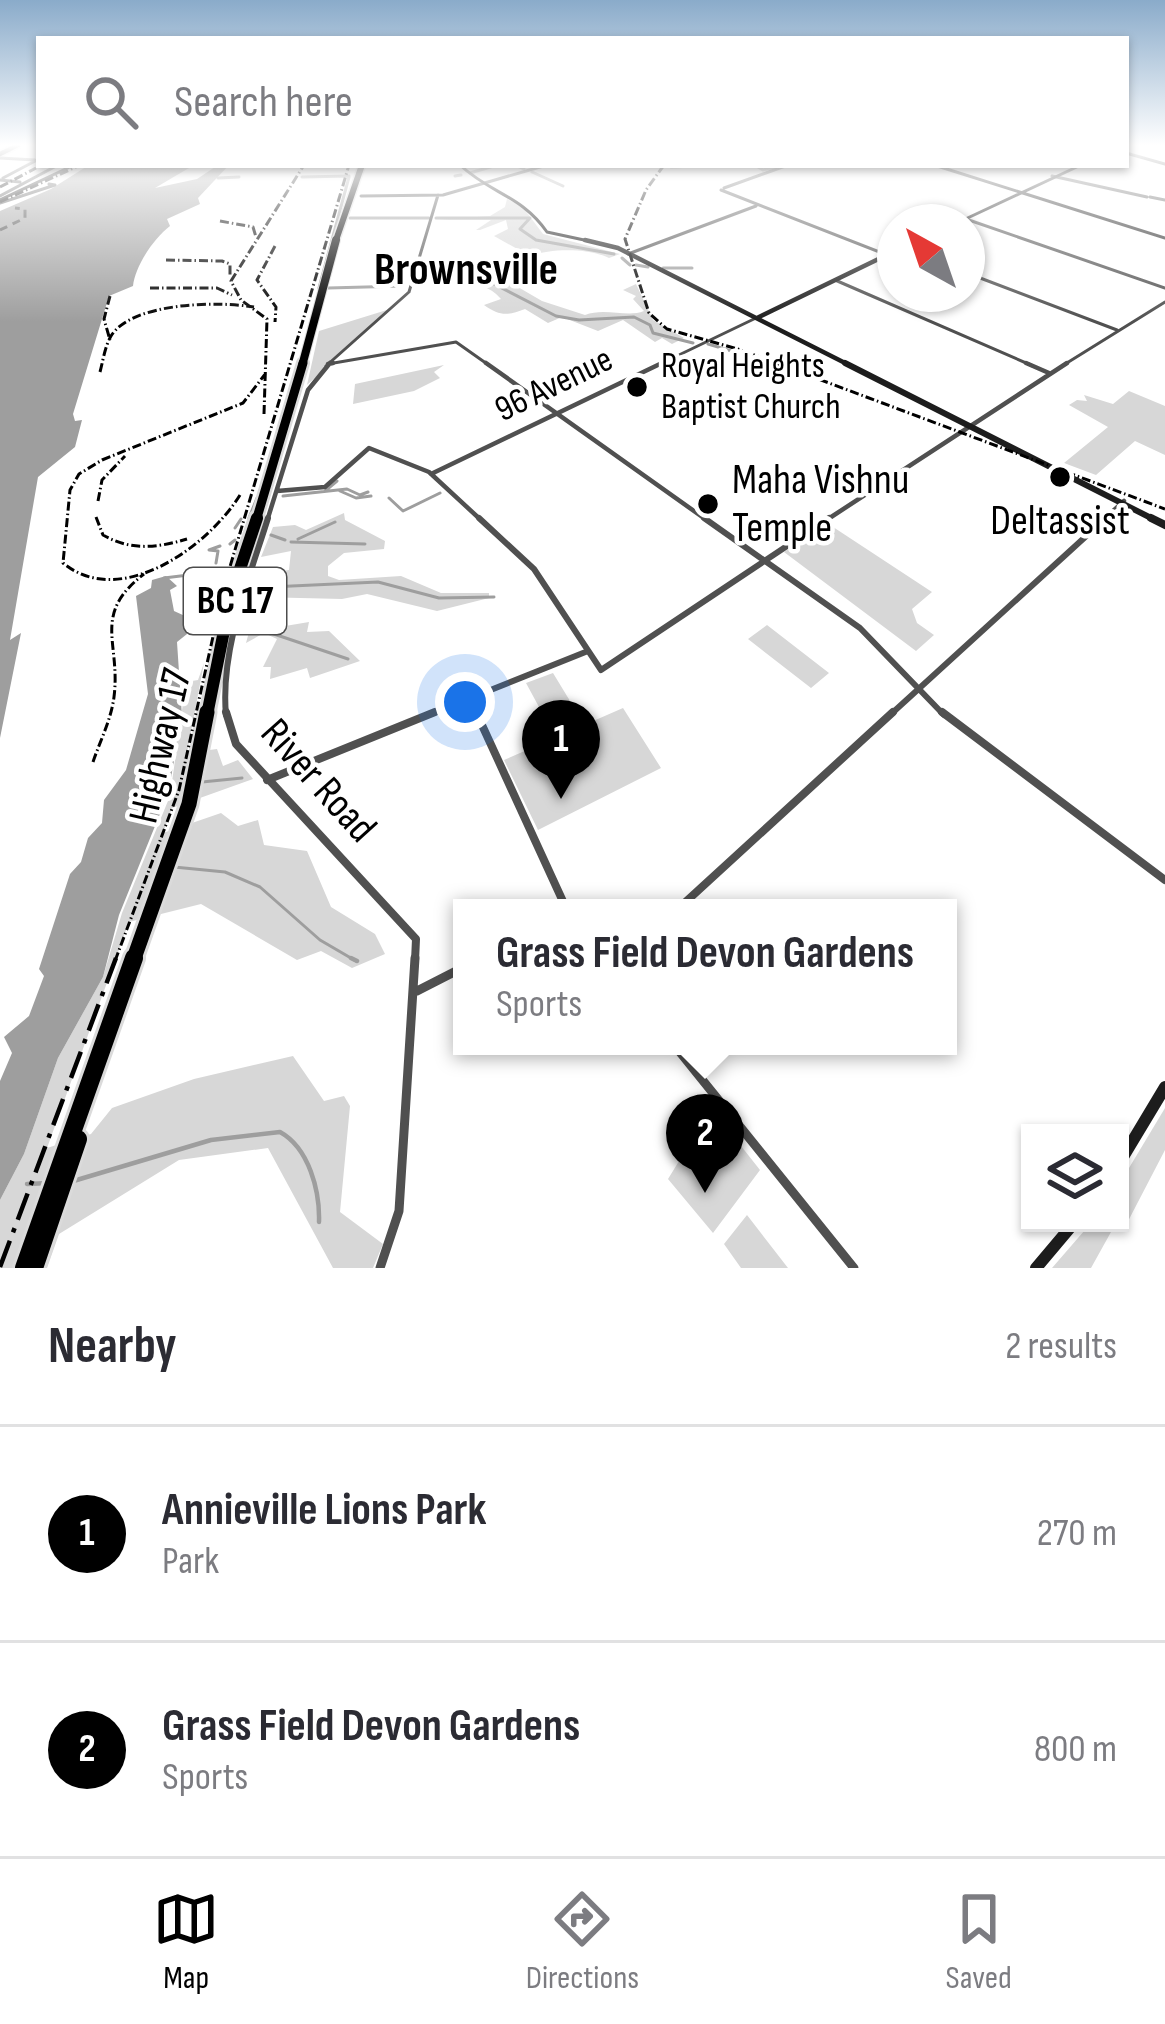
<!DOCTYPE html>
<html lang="en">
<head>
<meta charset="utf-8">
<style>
  :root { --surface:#fff; --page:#f2f2f3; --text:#2b2b33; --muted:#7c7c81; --line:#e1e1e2; --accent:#000 }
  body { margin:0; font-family:"Sofia Sans Condensed",sans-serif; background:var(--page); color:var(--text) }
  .controls { position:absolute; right:36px; bottom:36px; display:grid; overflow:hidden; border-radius:0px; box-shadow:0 3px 9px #0004 }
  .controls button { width:108px; height:108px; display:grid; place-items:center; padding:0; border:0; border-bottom:3px solid var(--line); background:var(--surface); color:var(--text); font:60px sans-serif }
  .compass { position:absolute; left:877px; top:204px; width:108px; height:108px; border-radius:50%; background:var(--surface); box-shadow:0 3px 9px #0004; rotate:320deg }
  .you { position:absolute; left:465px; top:702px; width:42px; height:42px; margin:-30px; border:9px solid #fff; border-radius:50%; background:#1a73e8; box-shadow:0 0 0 18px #1a73e833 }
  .badge { display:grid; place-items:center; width:78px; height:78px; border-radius:50%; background:var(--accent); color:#fff; font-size:39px; font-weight:700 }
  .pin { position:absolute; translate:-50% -99px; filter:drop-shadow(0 3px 6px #0008) }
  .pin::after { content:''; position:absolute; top:63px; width:42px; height:36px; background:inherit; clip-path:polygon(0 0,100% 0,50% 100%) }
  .popup { position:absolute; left:453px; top:899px; width:504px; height:156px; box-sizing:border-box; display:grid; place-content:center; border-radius:0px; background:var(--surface); filter:drop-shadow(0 3px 9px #0005); font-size:39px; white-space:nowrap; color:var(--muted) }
  .popup b { font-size:45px; color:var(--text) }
  .popup::after { content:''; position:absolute; left:50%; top:100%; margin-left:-24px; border:24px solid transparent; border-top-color:var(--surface) }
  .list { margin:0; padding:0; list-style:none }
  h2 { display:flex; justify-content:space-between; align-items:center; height:156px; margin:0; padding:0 48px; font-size:51px }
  h2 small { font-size:39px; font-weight:400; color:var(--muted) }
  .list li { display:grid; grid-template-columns:78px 1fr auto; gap:36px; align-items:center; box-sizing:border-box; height:216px; padding:0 48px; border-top:3px solid var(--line) }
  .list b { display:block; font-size:45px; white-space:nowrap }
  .list p { margin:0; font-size:39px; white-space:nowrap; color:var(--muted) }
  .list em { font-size:39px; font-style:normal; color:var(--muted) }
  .icon { flex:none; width:66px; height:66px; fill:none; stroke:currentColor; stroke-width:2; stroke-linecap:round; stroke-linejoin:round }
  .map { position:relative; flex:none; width:1165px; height:1268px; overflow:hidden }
  .search { position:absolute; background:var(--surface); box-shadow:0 3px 9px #0004; left:36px; right:36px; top:36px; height:132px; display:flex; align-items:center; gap:30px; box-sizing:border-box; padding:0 42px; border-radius:0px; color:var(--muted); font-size:45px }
  .sheet { height:588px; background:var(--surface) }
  nav { display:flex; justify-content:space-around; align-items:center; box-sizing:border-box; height:168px; border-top:3px solid var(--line); background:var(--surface); font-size:33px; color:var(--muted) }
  nav a { display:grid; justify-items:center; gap:6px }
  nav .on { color:var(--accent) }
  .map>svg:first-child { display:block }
  .green { fill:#d7d7d7 }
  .water { fill:#9e9e9e }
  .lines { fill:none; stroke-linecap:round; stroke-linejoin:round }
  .stream-far1 { stroke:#9e9e9e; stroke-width:3 }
  .stream { stroke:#9e9e9e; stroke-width:4.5 }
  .ferry { stroke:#3f3f3f; stroke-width:3; stroke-dasharray:8 6; stroke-linecap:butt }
  .primary-casing { stroke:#dbdbdb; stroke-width:8 }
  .motorway-far5-casing { stroke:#dbdbdb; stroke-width:9 }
  .motorway-far4-casing { stroke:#dbdbdb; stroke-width:10 }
  .motorway-far3-casing { stroke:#dbdbdb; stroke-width:14 }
  .motorway-far2-casing { stroke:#dbdbdb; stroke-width:18 }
  .motorway-far1-casing { stroke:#dbdbdb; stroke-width:21 }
  .motorway-casing { stroke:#dbdbdb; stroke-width:24 }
  .tertiary-far4 { stroke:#505050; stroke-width:3 }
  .tertiary-far3 { stroke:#505050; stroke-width:4.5 }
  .tertiary-far2 { stroke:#505050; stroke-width:6 }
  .tertiary-far1 { stroke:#505050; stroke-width:8 }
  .tertiary { stroke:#505050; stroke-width:9 }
  .secondary-far4 { stroke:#1d1d1d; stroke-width:3 }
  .secondary-far3 { stroke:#1d1d1d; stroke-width:4.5 }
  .secondary-far2 { stroke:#1d1d1d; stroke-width:6 }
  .secondary-far1 { stroke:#1d1d1d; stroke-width:8 }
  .secondary { stroke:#1d1d1d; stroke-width:12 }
  .primary { stroke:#000; stroke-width:4.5 }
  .motorway-far5 { stroke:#000; stroke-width:6 }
  .motorway-far4 { stroke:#000; stroke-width:8 }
  .motorway-far3 { stroke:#000; stroke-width:9 }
  .motorway-far2 { stroke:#000; stroke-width:12 }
  .motorway-far1 { stroke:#000; stroke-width:15 }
  .motorway { stroke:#000; stroke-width:18 }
  .rail-far1 { stroke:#000; stroke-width:3; stroke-dasharray:9 3 1.5 3; stroke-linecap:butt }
  .rail { stroke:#000; stroke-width:4.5; stroke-dasharray:28 9 4.5 9; stroke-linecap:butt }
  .poi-dot { fill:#000; stroke:#fff; stroke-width:4.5 }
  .labels { text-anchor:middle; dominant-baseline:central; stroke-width:9; stroke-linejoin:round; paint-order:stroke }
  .far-poi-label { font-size:36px; fill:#000; stroke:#fff; text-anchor:start }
  .far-street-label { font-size:36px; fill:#000; stroke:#fff }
  .shield { fill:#fff; stroke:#4c4c4c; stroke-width:3 }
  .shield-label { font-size:39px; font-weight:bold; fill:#000 }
  .poi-label { font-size:42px; fill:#000; stroke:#fff; text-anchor:start }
  .street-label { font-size:42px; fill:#000; stroke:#fff }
  .far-district-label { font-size:45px; font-weight:bold; fill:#000; stroke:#fff }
</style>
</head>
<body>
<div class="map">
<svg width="1165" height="1268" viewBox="0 0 1165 1268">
  <rect width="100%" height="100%" fill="#fff"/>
  <path class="green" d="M507,199L522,206L543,234L620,254L609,258C589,248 552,248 530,256L494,236L508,229L506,220L480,230H476L491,220H435L490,216L505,207Z
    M492,272L542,301L585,315C605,307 627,318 644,311L633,299L636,296L623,290L636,284L653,320L684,338L672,344L662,338L655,342L623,320L598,331L562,317L548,323L525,309C507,316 500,316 484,305L501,299C489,285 477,285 460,282Z
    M390,309L307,385L319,331Z
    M444,365L434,372L440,378L414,391L353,404L355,384Z
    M1129,391L1165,406V455L1135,441L1096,475L1064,463L1108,427L1069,405L1077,400L1087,401L1084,395L1113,404Z
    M344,513L345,520L385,541L384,549L344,553L328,566V576L339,580L401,576L441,593H489V598L437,611L367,594L342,599L259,597L254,618L264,628L244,626L254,575L289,570L291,551L261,557L273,527L295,525L306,530Z
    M827,523L932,592L912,609L917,623L934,635L916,651L784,552Z
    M309,622L307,632L329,631L360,661L310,678L307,668L270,679L271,667H263L277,639L264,633L246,643L249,632Z
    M767,625L829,673L811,688L748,639Z
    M204,663L187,753L217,749L223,766L238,760L253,779L172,808L163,833L221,813L238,826L258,820L264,845L307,851L331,907L375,934L385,954L352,968L321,951L297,960L201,904L129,922L47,1148L91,1134L112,1108L194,1079L293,1056L324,1101L344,1096L350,1106L340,1212L383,1244L373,1268H333L268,1148L179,1160L59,1234L47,1268H0V1200L24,1154L58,1058L103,977L122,913L170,796L186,682L198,680Z
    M553,673L581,719L552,731L526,683Z
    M623,708L661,768L538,830L504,760Z
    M1165,1108V1150L1125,1227L1120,1223V1183Z
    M730,1132L760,1170L713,1233L668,1179L684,1153L694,1148L698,1157L697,1151Z
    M747,1215L788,1268H741L724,1244Z
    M1091,1223H1116L1091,1268H1052Z"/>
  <path class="water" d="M89,165H194L155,188L197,179L218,165H229L198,198L200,204L167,219L170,226C154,238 135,266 133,286L109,296L73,414L75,421L82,420L75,447L38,477L10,640L21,633L0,738V211L51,189Z
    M166,576L177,586L170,590L174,611L185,616L187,634L177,642L182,717L168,794L119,915L103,977L58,1058L24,1154L0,1200V1081L12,1053L4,1037L29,1016L44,976L39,969L70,874L81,862L88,838L102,823L104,800L126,770L148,694L136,596L151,588L152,580Z"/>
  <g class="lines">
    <path class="stream-far1" d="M515,165L524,169
      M755,165L763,170L779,166
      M671,167L717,165
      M532,172L563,186
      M470,173L497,165
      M455,176L461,175
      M302,177L349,176
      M218,178L239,177
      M350,218H429
      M436,218H530L520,229L536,240L614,254
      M622,258L630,265
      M636,265L648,267
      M663,268H692
      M452,273L490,282L556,316L579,320L634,317L650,325L653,333L693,343
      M319,288L349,177
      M328,288L403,286
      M708,344L765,361
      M325,491L337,481
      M340,491L356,498L371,496
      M283,496L347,489L360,495L368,492
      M389,498L403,511L440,493
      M249,518L257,498
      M235,528L241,519
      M271,535L285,540
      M298,539L335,522
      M291,542L365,544
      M230,544L235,540
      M216,563L218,551L209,550L220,546
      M164,578L213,572
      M251,588L378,582L439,598L494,597
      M244,610L262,629
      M265,631L348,659
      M202,782L242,778
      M174,867L225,872L260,887L320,940L356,961"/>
    <path class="stream" d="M351,958L357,961
      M70,1182L211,1140L280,1132C309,1148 320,1191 319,1222
      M27,1184L49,1183"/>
    <path class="ferry" d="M0,230L25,218V209L15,208"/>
    <g class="primary-casing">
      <path id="primary" d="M0,154L18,145"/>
    </g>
    <g class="motorway-far5-casing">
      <path id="motorway-far5" d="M335,243L362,165"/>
    </g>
    <g class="motorway-far4-casing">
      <path id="motorway-far4" d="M302,366L336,240"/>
    </g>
    <g class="motorway-far3-casing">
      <path id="motorway-far3" d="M256,521L303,363"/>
    </g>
    <g class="motorway-far2-casing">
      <path id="motorway-far2" d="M207,715L231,596L257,518"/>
    </g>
    <g class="motorway-far1-casing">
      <path id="motorway-far1" d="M133,961L189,804L207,712"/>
    </g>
    <g class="motorway-casing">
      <path id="motorway" d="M24,1268L134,958
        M34,1268L78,1139"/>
    </g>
    <path class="tertiary-far4" d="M0,158L35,160
      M279,165H308
      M1052,176L1147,197
      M3,178L37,160
      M0,180L20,182
      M724,188L788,165
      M721,190L887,255
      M0,196L58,165
      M361,196L443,195L547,165
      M1150,197L1165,200
      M0,203L55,185L49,184
      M966,219L1165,288
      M628,254L756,206
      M967,273L1117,330
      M835,280L1033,366
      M328,364L456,342L490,366
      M326,366L409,292L438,195
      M656,366L756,318
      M1062,366L1165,302"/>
    <path class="tertiary-far3" d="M486,363L708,521
      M1026,363L1049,373
      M328,364L333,363
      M431,474L662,363
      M277,491L325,487L369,448L429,472L482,521
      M267,521L308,390L330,363
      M825,521L1067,363
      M1102,521L1124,501"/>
    <path class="tertiary-far2" d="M479,518L534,569L601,670L829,518
      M704,518L860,628L944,715
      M470,699L478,715
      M226,715C220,650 249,579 268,518
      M428,715L588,651
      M890,715L1106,518"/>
    <path class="tertiary-far1" d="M226,712L236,744L416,939L415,961
      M476,712L566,908
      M942,712L1165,880
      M267,780L435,712
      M679,908L893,712"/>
    <path class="tertiary" d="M417,991L462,968
      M675,1046L854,1268
      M380,1268L399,1211L415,958"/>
    <path class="secondary-far4" d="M1126,153L1165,164
      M460,165C491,194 521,195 547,232L598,243
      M934,165L1165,238
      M0,200L74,165
      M959,222L1081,165"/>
    <path class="secondary-far3" d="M585,240L618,248L851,366
      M757,318L895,251"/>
    <path class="secondary-far2" d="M845,363L1157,521"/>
    <path class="secondary-far1" d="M1151,518L1165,525"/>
    <path class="secondary" d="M1120,1162L1165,1087
      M1036,1268L1074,1223"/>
    <use href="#primary" class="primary"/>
    <use href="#motorway-far5" class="motorway-far5"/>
    <use href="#motorway-far4" class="motorway-far4"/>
    <use href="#motorway-far3" class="motorway-far3"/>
    <use href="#motorway-far2" class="motorway-far2"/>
    <use href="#motorway-far1" class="motorway-far1"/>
    <use href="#motorway" class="motorway"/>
    <path class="rail-far1" d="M664,165L646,190L625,239L649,313L667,329L741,350L1165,509
      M0,187L36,168
      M0,202L80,165
      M220,221L253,227L256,237
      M275,246L257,280L276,307L275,322
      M166,260L222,261L230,264V276
      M150,288H217L232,295
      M110,296L104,319L110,340
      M100,372C103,361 105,346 111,336C132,302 219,301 254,307
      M264,414L267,319L241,300L231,281L304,165
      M240,495C208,547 120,610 63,563L70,490L79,474L102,460L243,403L266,373
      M98,501L102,480L125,456
      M96,517L103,535C131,551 157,548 187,539
      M93,762C100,741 111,720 114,697C121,642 91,615 144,574
      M115,961L179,790L224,587L349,165"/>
    <path class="rail" d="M0,1267L116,958"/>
  </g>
  <linearGradient id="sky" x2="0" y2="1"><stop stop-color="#8aabca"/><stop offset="0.45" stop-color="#fff"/><stop offset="1" stop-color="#fff" stop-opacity="0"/></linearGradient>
  <rect width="1165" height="322" fill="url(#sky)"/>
  <g class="poi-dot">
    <circle cx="637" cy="387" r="12"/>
    <circle cx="1060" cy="477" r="12"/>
    <circle cx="708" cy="504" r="12"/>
  </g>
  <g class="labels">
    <g class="far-poi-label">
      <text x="661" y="366">Royal Heights<tspan x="661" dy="41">Baptist Church</tspan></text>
    </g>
    <g class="far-street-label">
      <text transform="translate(554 385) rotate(-26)">96 Avenue</text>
    </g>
    <rect class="shield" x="184" y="568" width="102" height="66" rx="9"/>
    <g class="shield-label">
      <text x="235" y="601">BC 17</text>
    </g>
    <g class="poi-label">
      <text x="732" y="480">Maha Vishnu<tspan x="732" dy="48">Temple</tspan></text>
      <text x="1060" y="521" text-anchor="middle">Deltassist</text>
    </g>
    <g class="street-label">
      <text transform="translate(161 746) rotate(-77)">Highway 17</text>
      <text transform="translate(318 781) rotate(48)">River Road</text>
    </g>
    <g class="far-district-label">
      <text x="466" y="270">Brownsville</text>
    </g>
  </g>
</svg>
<div class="controls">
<button><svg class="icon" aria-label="layers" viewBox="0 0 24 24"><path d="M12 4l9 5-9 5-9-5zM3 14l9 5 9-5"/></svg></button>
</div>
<svg class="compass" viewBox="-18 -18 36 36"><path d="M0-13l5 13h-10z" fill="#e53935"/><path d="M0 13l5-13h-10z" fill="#7c7c81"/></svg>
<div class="you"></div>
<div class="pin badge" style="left:561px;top:799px">1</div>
<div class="pin badge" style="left:705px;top:1193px">2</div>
<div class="popup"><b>Grass Field Devon Gardens</b>Sports</div>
<div class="search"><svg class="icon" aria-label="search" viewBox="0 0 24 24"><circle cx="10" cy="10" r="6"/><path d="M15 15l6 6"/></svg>Search here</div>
</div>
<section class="sheet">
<h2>Nearby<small>2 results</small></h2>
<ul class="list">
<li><span class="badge">1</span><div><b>Annieville Lions Park</b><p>Park</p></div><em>270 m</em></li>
<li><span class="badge">2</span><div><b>Grass Field Devon Gardens</b><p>Sports</p></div><em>800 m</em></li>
</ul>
</section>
<nav>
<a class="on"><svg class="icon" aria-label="map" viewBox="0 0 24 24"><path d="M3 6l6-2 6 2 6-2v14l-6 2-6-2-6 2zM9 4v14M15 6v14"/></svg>Map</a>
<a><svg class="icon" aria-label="directions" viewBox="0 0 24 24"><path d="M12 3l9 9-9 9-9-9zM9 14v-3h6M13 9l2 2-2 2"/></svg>Directions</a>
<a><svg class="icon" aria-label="saved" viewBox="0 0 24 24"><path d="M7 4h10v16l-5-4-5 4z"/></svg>Saved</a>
</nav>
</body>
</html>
